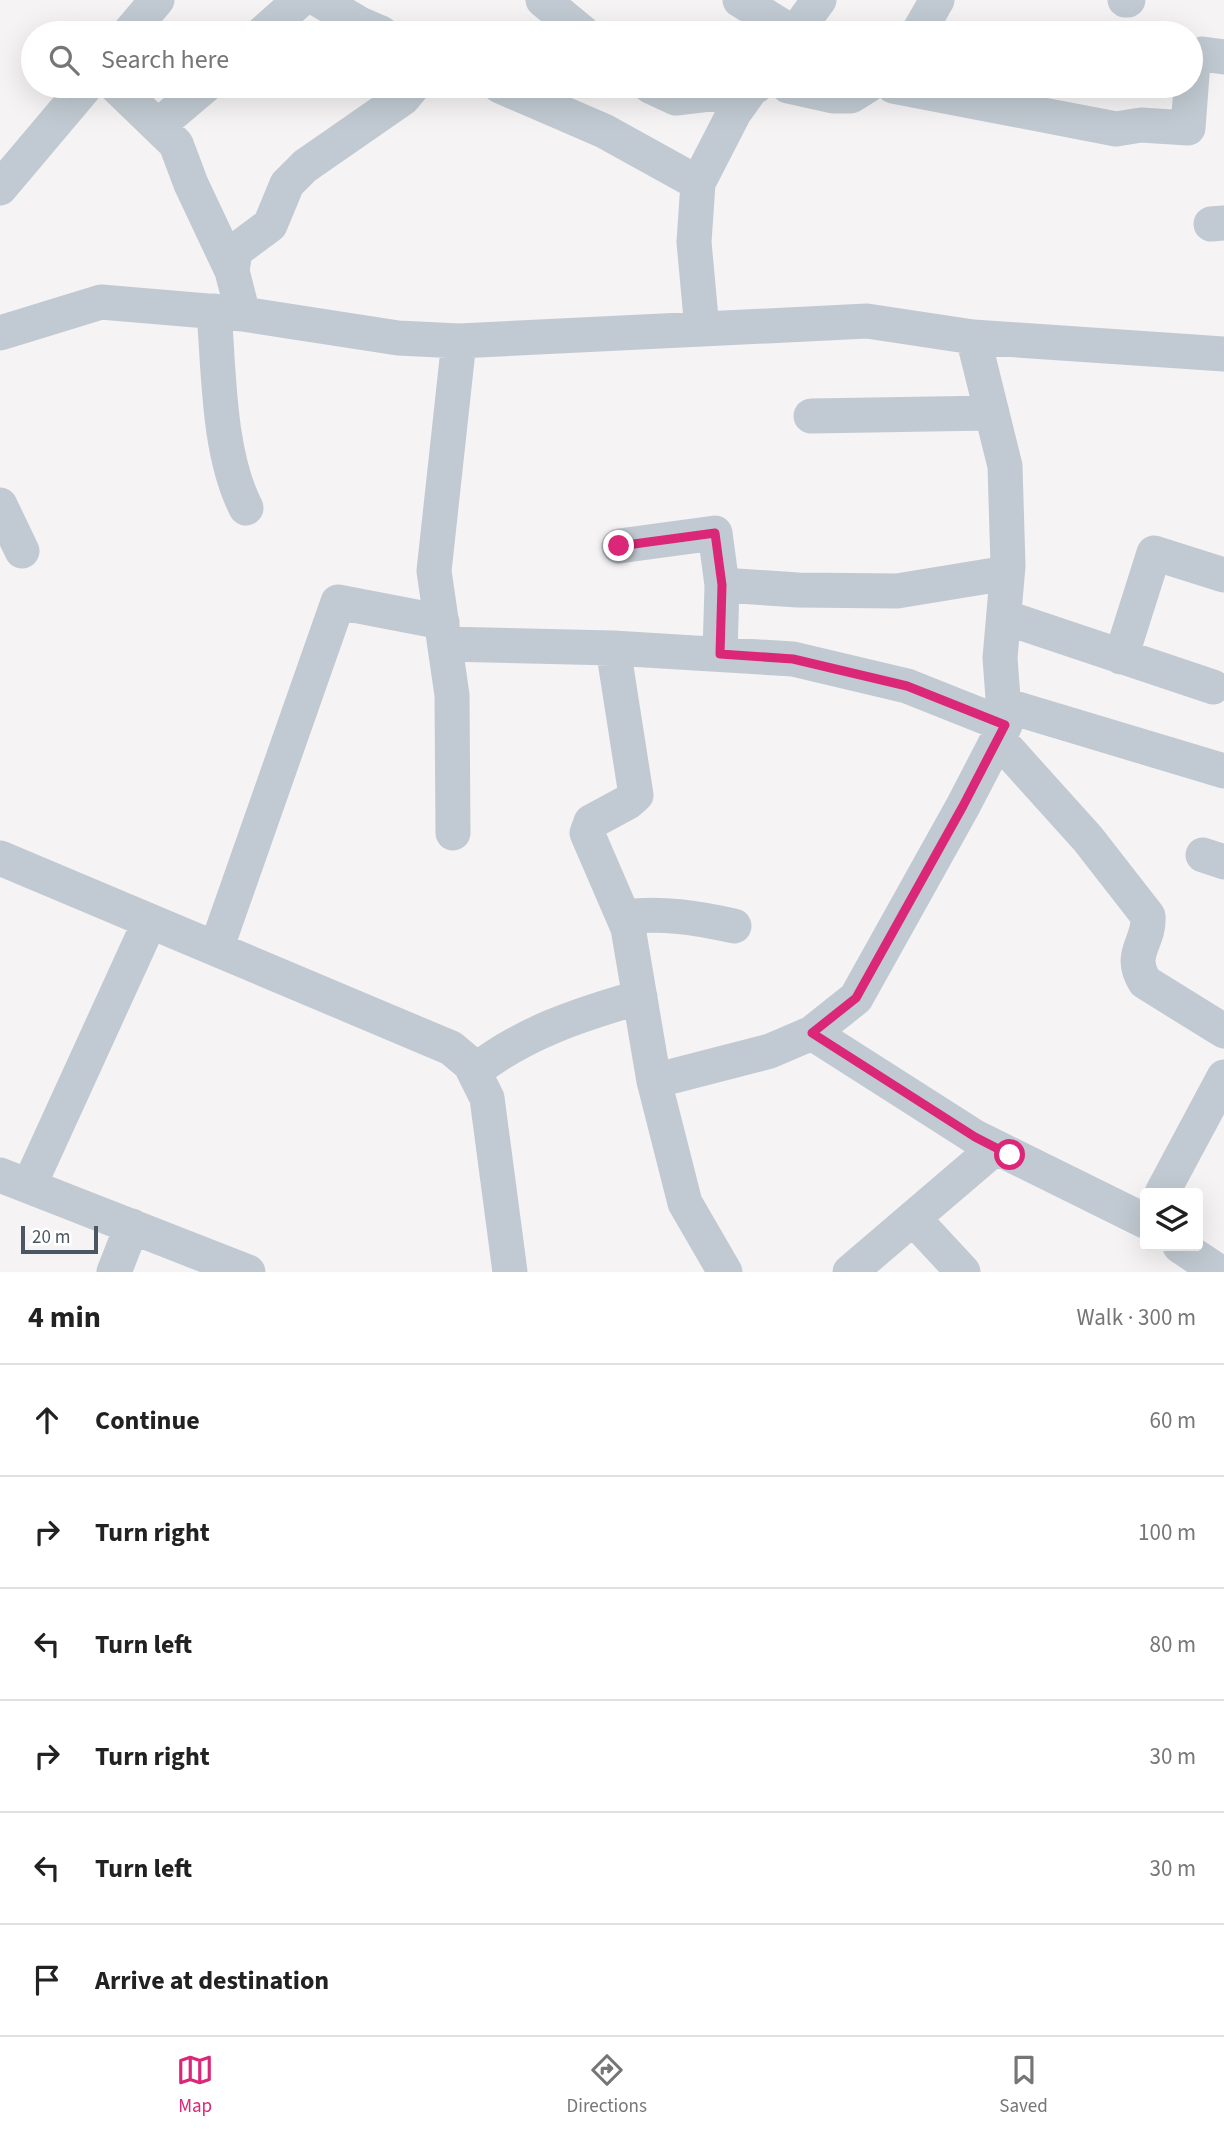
<!DOCTYPE html>
<html lang="en">
<head>
<meta charset="utf-8">
<style>
  :root { --surface:#fff; --page:#f6f6f6; --text:#222; --muted:#767676; --line:#e0e0e0; --accent:#db2777 }
  body { margin:0; font-family:"Source Sans 3",sans-serif; background:var(--page); color:var(--text) }
  .controls { position:absolute; right:21px; bottom:21px; display:grid; overflow:hidden; border-radius:7px; box-shadow:0 7px 28px #0002 }
  .controls button { width:63px; height:63px; display:grid; place-items:center; padding:0; border:0; border-bottom:2px solid var(--line); background:var(--surface); color:var(--text); font:35px sans-serif }
  .scale { position:absolute; left:21px; bottom:18px; width:77px; box-sizing:border-box; padding-left:7px; border:4px solid #4a5661; border-top:0; font-size:19px; line-height:24px; white-space:nowrap; color:#4a5661; -webkit-text-stroke:5px #fff; paint-order:stroke }
  .stop { position:absolute; width:21px; height:21px; margin:-16px; border:5px solid #db2777; border-radius:50%; background:#fff }
  .stop.end { background:#db2777; border-color:#fff; box-shadow:0 2px 7px #0008 }
  .list { margin:0; padding:0; list-style:none }
  h2 { display:flex; justify-content:space-between; align-items:center; height:91px; margin:0; padding:0 28px; font-size:30px }
  h2 small { font-size:23px; font-weight:400; color:var(--muted) }
  .list li { display:grid; grid-template-columns:46px 1fr auto; gap:21px; align-items:center; box-sizing:border-box; height:112px; padding:0 28px; border-top:2px solid var(--line) }
  .list b { display:block; font-size:26px; white-space:nowrap }
  .list em { font-size:23px; font-style:normal; color:var(--muted) }
  .icon { flex:none; width:38px; height:38px; fill:none; stroke:currentColor; stroke-width:2; stroke-linecap:round; stroke-linejoin:round }
  .map { position:relative; flex:none; width:1224px; height:1272px; overflow:hidden }
  .search { position:absolute; background:var(--surface); box-shadow:0 7px 28px #0002; left:21px; right:21px; top:21px; height:77px; display:flex; align-items:center; gap:18px; box-sizing:border-box; padding:0 24px; border-radius:38px; color:var(--muted); font-size:26px }
  .sheet { height:763px; background:var(--surface) }
  nav { display:flex; justify-content:space-around; align-items:center; box-sizing:border-box; height:98px; border-top:2px solid var(--line); background:var(--surface); font-size:19px; color:var(--muted) }
  nav a { display:grid; justify-items:center; gap:4px }
  nav .on { color:var(--accent) }
  .map>svg:first-child { display:block }
  .lines { fill:none; stroke-linecap:round; stroke-linejoin:round }
  .minor { stroke:#c1cad2; stroke-width:35 }
  .route { stroke:#db2777; stroke-width:9 }
</style>
</head>
<body>
<div class="map">
<svg width="1224" height="1272" viewBox="0 0 1224 1272">
  <rect width="100%" height="100%" fill="#f5f3f3"/>
  <g class="lines">
    <path class="minor" d="M319,0L360,24L381,33
      M543,0L583,33
      M740,0L793,33
      M1125,0H1128
      M129,33L157,0
      M263,33L300,0
      M795,33L819,0
      M918,33L937,0
      M116,86L176,144L191,184L232,271
      M500,86L604,131L698,183
      M650,86L676,98L751,89
      M788,86L833,96H851L867,86
      M893,86L1116,129L1141,125L1188,128L1193,61L1202,54L1224,57
      M159,125L205,86
      M0,188L86,86
      M1211,224L1224,223
      M214,311C219,373 218,453 246,508
      M243,314L232,271L235,251L270,225L287,184L305,166L403,98L413,86
      M702,329L694,242L698,183L734,113L751,89L756,86
      M0,333L101,302L243,314L398,338L459,341L867,321L973,337L1224,354
      M811,416L992,413
      M0,505L22,551
      M619,546L715,533L722,585L720,654
      M722,585L798,590L897,591L1007,573
      M1004,617L1213,687
      M445,644L613,648L793,659L907,686L1005,725
      M613,648L636,795L628,802L591,822L587,833L628,928L654,1081L685,1203L725,1272
      M1121,657L1154,553L1224,575
      M1004,705L1224,771
      M998,739L1088,839L1148,916C1150,943 1127,953 1145,982L1224,1031
      M453,833L452,695L434,571L459,341
      M1203,855L1224,862
      M0,858L451,1048L470,1064L487,1098L510,1272
      M624,917C662,912 697,918 734,926
      M216,949L338,602L442,622
      M812,1033L975,1137L1145,1221
      M474,1072C522,1033 581,1014 640,997
      M654,1081L770,1051L812,1033L856,998L963,806L1005,725L1000,658L1008,566L1005,466L973,337
      M0,1175L248,1272
      M29,1186L150,921
      M1162,1193L1224,1077
      M913,1218L963,1272
      M1180,1246L1219,1272
      M114,1272L132,1226
      M850,1272L995,1148"/>
  </g>
  <g class="lines">
    <path class="route" d="M619,546L715,533L722,585L720,654L793,659L907,686L1005,725L963,806L856,998L812,1033L975,1137L1010,1155"/>
  </g>
</svg>
<div class="controls">
<button><svg class="icon" aria-label="layers" viewBox="0 0 24 24"><path d="M12 4l9 5-9 5-9-5zM3 14l9 5 9-5"/></svg></button>
</div>
<div class="scale">20 m</div>
<div class="stop" style="left:1010px;top:1155px"></div>
<div class="stop end" style="left:619px;top:546px"></div>
<div class="search"><svg class="icon" aria-label="search" viewBox="0 0 24 24"><circle cx="10" cy="10" r="6"/><path d="M15 15l6 6"/></svg>Search here</div>
</div>
<section class="sheet">
<h2>4 min<small>Walk · 300 m</small></h2>
<ul class="list">
<li><svg class="icon" aria-label="ahead" viewBox="0 0 24 24"><path d="M12 20V5M6 11l6-6 6 6"/></svg><div><b>Continue</b></div><em>60 m</em></li>
<li><svg class="icon" aria-label="right" viewBox="0 0 24 24"><path d="M7 20v-9h11M14 6l5 5-5 5"/></svg><div><b>Turn right</b></div><em>100 m</em></li>
<li><svg class="icon" aria-label="left" viewBox="0 0 24 24"><path d="M17 20v-9H6M10 6l-5 5 5 5"/></svg><div><b>Turn left</b></div><em>80 m</em></li>
<li><svg class="icon" aria-label="right" viewBox="0 0 24 24"><path d="M7 20v-9h11M14 6l5 5-5 5"/></svg><div><b>Turn right</b></div><em>30 m</em></li>
<li><svg class="icon" aria-label="left" viewBox="0 0 24 24"><path d="M17 20v-9H6M10 6l-5 5 5 5"/></svg><div><b>Turn left</b></div><em>30 m</em></li>
<li><svg class="icon" aria-label="arrive" viewBox="0 0 24 24"><path d="M6 21V4h12l-3 4 3 4H6"/></svg><div><b>Arrive at destination</b></div></li>
</ul>
</section>
<nav>
<a class="on"><svg class="icon" aria-label="map" viewBox="0 0 24 24"><path d="M3 6l6-2 6 2 6-2v14l-6 2-6-2-6 2zM9 4v14M15 6v14"/></svg>Map</a>
<a><svg class="icon" aria-label="directions" viewBox="0 0 24 24"><path d="M12 3l9 9-9 9-9-9zM9 14v-3h6M13 9l2 2-2 2"/></svg>Directions</a>
<a><svg class="icon" aria-label="saved" viewBox="0 0 24 24"><path d="M7 4h10v16l-5-4-5 4z"/></svg>Saved</a>
</nav>
</body>
</html>
